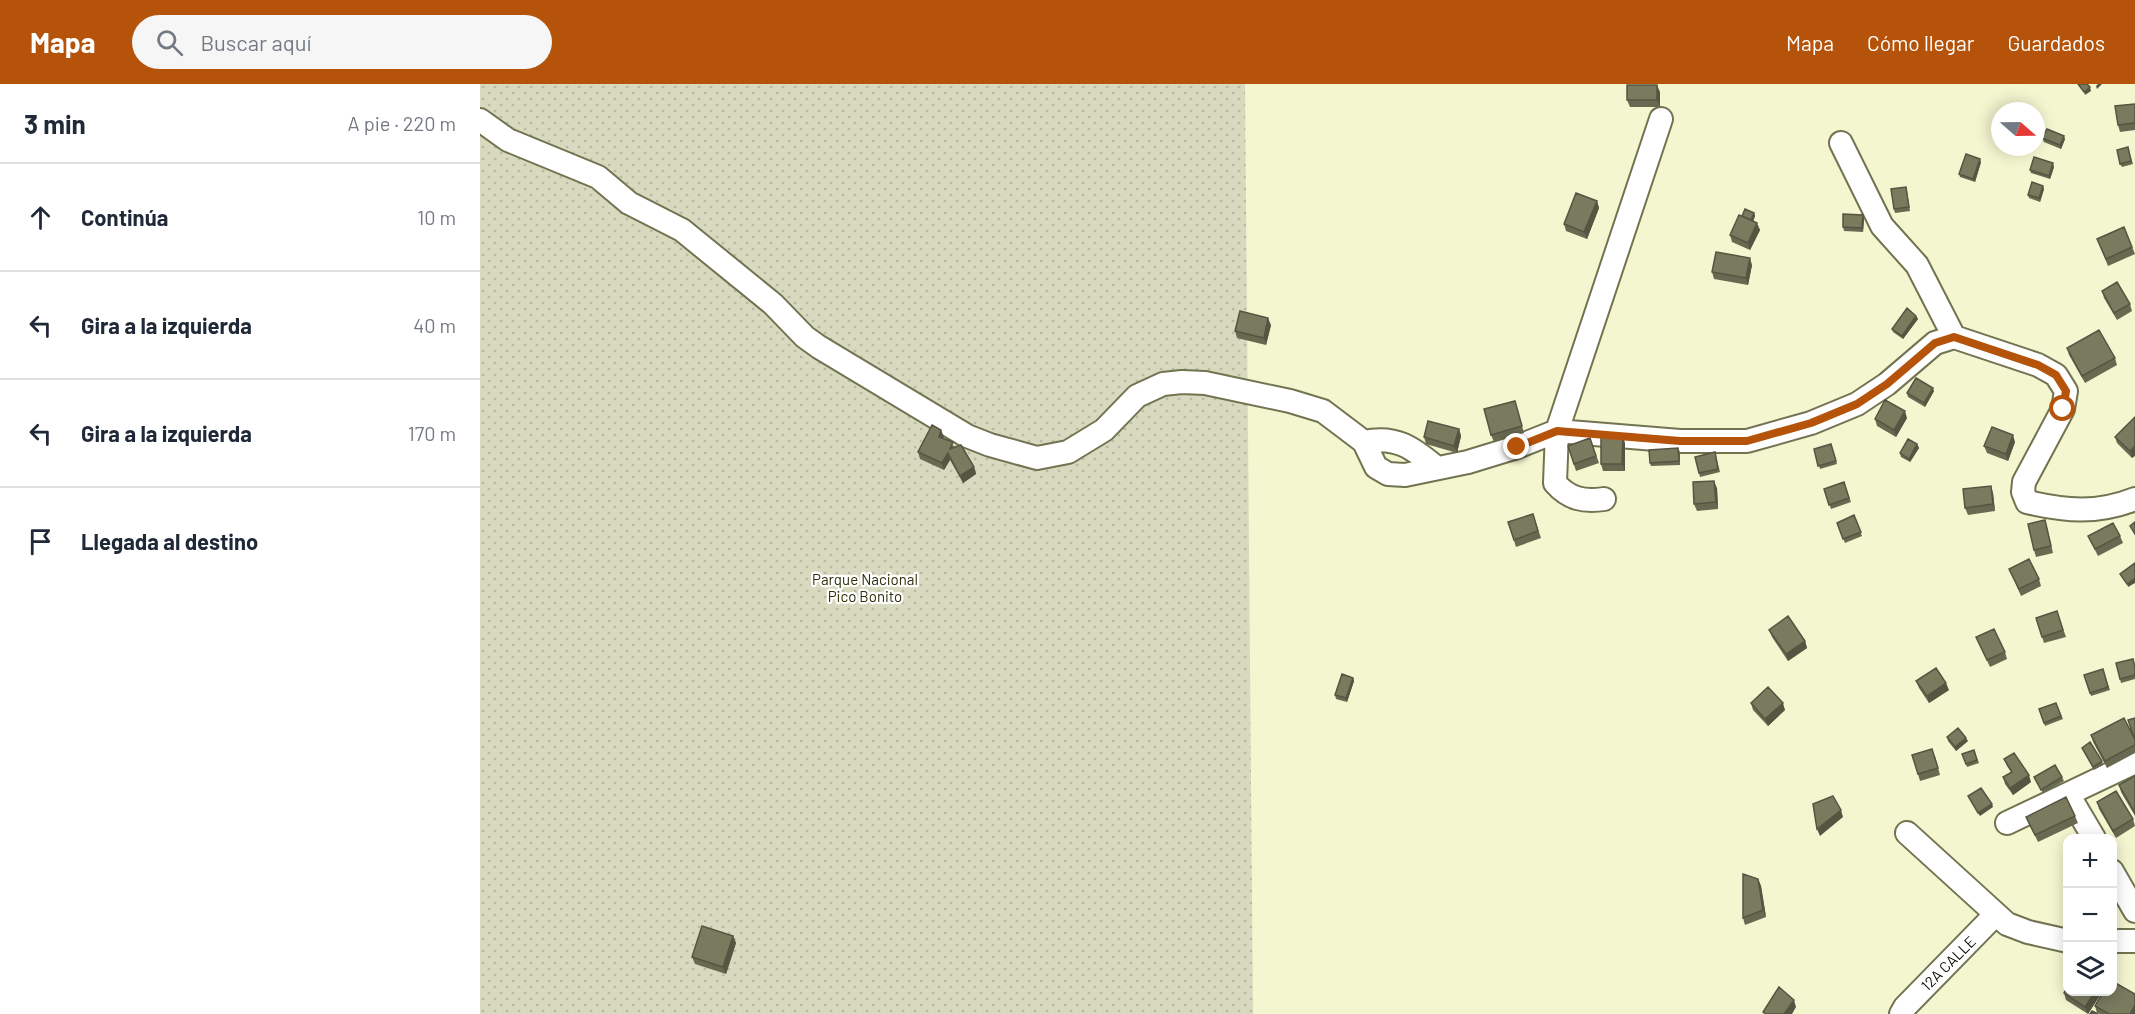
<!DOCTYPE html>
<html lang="es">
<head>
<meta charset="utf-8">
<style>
  :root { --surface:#fff; --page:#f6f6f7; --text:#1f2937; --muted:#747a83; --line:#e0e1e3; --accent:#b45309 }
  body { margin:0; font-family:Barlow,sans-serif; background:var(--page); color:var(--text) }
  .controls { position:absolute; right:18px; bottom:18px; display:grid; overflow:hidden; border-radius:12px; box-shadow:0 3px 15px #0003 }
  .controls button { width:54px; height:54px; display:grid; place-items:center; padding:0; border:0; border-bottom:2px solid var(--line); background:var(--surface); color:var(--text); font:30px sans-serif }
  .compass { position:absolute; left:1511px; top:18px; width:54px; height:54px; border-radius:50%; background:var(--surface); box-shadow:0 3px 15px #0003; rotate:110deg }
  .stop { position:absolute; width:18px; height:18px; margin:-14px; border:4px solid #b45309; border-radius:50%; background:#fff }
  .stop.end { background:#b45309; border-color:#fff; box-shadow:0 2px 6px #0008 }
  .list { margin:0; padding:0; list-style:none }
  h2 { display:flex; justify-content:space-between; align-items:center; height:78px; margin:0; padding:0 24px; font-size:26px }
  h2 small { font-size:20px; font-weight:400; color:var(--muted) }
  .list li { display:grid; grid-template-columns:39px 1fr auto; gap:18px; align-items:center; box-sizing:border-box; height:108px; padding:0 24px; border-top:2px solid var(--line) }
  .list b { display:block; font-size:22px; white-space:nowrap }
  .list em { font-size:20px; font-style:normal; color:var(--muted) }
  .icon { flex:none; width:33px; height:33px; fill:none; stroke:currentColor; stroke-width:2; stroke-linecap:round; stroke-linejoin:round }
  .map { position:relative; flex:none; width:1655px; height:930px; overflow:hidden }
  header { display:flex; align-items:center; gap:36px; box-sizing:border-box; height:84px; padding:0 30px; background:var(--accent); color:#fff }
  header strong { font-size:28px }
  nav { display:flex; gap:33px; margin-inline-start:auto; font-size:21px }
  .search { width:420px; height:54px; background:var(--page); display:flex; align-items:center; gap:15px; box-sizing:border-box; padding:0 21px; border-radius:33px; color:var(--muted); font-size:22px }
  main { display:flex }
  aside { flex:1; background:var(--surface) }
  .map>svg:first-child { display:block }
  .grass { fill:url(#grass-dots) }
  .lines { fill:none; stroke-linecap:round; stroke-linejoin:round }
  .street-casing { stroke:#727351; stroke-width:26 }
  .street { stroke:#fff; stroke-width:22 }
  .wall { fill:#686951 }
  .shaded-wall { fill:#555542 }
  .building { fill:#797a5e; stroke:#555542; stroke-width:1.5 }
  .route { stroke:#b45309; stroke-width:8 }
  .labels { text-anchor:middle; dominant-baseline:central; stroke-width:4.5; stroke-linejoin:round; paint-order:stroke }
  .park-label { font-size:15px; fill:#2e2f07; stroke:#fff }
  .street-label { font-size:15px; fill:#0d0d02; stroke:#fff }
</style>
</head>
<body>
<header>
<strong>Mapa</strong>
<div class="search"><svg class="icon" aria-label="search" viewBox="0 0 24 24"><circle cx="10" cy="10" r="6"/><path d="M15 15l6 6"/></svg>Buscar aquí</div>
<nav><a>Mapa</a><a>Cómo llegar</a><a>Guardados</a></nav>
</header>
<main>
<aside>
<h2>3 min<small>A pie · 220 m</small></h2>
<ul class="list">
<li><svg class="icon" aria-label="ahead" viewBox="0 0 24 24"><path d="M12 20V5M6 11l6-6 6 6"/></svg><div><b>Continúa</b></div><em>10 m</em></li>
<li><svg class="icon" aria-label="left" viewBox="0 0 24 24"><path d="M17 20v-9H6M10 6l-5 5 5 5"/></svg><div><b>Gira a la izquierda</b></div><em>40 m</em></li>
<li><svg class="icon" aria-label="left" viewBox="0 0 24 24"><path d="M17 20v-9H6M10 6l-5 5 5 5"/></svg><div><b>Gira a la izquierda</b></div><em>170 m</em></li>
<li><svg class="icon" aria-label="arrive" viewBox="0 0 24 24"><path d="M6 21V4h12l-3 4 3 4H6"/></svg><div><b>Llegada al destino</b></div></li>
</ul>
</aside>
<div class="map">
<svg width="1655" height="930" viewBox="0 0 1655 930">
  <defs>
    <pattern id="grass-dots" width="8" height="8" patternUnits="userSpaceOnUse" patternTransform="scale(1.5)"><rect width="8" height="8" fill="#d8dabf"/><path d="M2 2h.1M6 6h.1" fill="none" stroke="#b8baa2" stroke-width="1.8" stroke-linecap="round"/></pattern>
  </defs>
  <rect width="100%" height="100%" fill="#f4f6d0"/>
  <path class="grass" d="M0,0H765L773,930H0Z"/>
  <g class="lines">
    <g class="street-casing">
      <path id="street" d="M0,36L28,56L118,93L149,119L202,146L293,220L325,253L339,263L487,352L510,361L557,374L588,368L624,346L657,312L683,300L702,298L725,299L810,317L843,327L884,358L896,383L908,390L925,391L988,378L1037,363L1077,347L1200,357H1267L1331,339L1377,320L1407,300L1455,259L1474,253L1558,281L1576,291L1586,307L1583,325L1544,398L1543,408L1547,418C1586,427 1617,430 1655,415
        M1361,59L1402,142L1437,181L1474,253
        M884,358C916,351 933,364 957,384
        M1124,415C1104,418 1089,415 1075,399L1077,347L1181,35
        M1588,710L1614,754
        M1527,739L1655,678
        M1427,749L1527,840L1548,848L1588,857
        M1632,787L1655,827
        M1632,857H1655
        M1421,930L1425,923L1516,830"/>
    </g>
    <use href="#street" class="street"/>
  </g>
  <path class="wall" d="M1180,8V23H1150L1147,16Z
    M1655,20V46L1640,48L1638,41Z
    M1562,54L1585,55L1581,65L1564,58Z
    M1648,63L1653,80L1642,83L1640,80Z
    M1501,78L1495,98L1480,93L1479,90Z
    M1574,83L1570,95L1551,89L1550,86Z
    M1564,105L1560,118L1549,114L1548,111Z
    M1427,107L1430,127L1415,129L1414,125Z
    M1117,117L1119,124L1107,155L1086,147L1084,140Z
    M1274,129L1275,132L1273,137L1280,146L1270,166L1252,158L1250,151L1262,132Z
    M1384,135L1383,148L1364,147L1363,143Z
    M1644,143L1655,170L1628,182L1617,155Z
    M1272,181L1268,201L1234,195L1232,188Z
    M1622,207L1650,220L1652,227L1637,236L1624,214Z
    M1436,232L1438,235L1423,255L1413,248L1412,245Z
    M791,241L786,261L757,254L755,247Z
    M1587,264L1635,274L1637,281L1605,299L1589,271Z
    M1454,307L1445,323L1428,313L1427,309Z
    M1037,324L1044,349L1014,358L1011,351Z
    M1655,333L1652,374L1637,359L1635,353Z
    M1427,334L1416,353L1397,342L1395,335Z
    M979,345L981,352L977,369L946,360L944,353Z
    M461,346L463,354L475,363L494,383L496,390L483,399L470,376L464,386L440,375L438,368Z
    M1110,354L1119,379L1096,387L1088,362Z
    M1535,358L1528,377L1507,369L1504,362Z
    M1145,359V387H1123L1121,380Z
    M1351,360L1357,380L1340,385L1334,365Z
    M1437,360L1439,364L1430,378L1421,373L1420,369Z
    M1198,364L1200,368V381L1171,382L1170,379Z
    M1235,368L1240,388L1220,393L1219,389Z
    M1364,398L1371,418L1351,425L1344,405Z
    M1237,404L1238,425L1217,427L1214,420Z
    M1513,409L1515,427L1488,431L1485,424Z
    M1053,430L1061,454L1036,463L1028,438Z
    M1374,431L1382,452L1365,459L1357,439Z
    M1567,443L1573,469L1556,473L1554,466Z
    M1608,452H1640L1643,459L1618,472Z
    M1529,485L1559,495L1561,502L1541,512Z
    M1577,527L1586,553L1564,559L1556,534Z
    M1289,546L1325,557L1327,564L1308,577L1292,553Z
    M1496,553L1525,568L1527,575L1510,583Z
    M1636,579L1655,582V595L1641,599Z
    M1623,585L1630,606L1611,612L1604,591Z
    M873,594L874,597L867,618L856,615L855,611Z
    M1436,597L1469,606L1449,619L1439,604Z
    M1271,619L1305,626L1288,642L1273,626Z
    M1576,619L1583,635L1565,642L1559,625Z
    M1611,651L1655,656V669L1627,684L1613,658Z
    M1467,653L1488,657L1476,667L1468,657Z
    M1602,664L1622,677L1623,681L1614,686Z
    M1494,666L1499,679L1487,683L1482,670Z
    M1455,672L1460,691L1440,697L1438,690Z
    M1524,675L1551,698L1533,711L1525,700L1523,693L1531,688L1527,682Z
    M1655,692V732L1641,708L1639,701Z
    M1554,693H1582L1584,697L1563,709Z
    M1617,718L1653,735L1655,742L1636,754L1619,725Z
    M1595,732L1598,739L1558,758L1546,733Z
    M1278,795L1281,802L1286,833L1265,841L1263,834Z
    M253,852L256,859L246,890L215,880L212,873Z
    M1587,908H1622L1608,930L1586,916L1584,909Z
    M1615,922L1655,930H1620L1617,929Z"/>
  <path class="shaded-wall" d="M1618,0H1622L1617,5L1616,2Z
    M1177,1L1180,8V23L1177,16Z
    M1610,3L1611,7L1605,11L1604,8Z
    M1584,52L1585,55L1581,65L1580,61Z
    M1500,75L1501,78L1495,98L1493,95Z
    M1573,79L1574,83L1570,95L1569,92Z
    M1563,102L1564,105L1560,118L1559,114Z
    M1117,117L1119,124L1107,155L1104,148Z
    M1274,129L1275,132L1272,141L1270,137Z
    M1383,131L1384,135L1383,148L1382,144Z
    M1277,139L1280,146L1270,166L1268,159Z
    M1270,174L1272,181L1268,201L1266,194Z
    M1436,232L1438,235L1423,255L1422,252Z
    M788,234L791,241L786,261L784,254Z
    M1453,304L1454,307L1445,323L1444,319Z
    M1425,327L1427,334L1416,353L1414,346Z
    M979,345L981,352L977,369L974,362Z
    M461,346L464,353L461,360L459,353Z
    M1533,351L1535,358L1528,377L1526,370Z
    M1143,352L1145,359V387L1142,380Z
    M1437,360L1439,364L1430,378L1429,375Z
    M1655,362V372L1652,374L1650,367Z
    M468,369L470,376L464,386L462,379Z
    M494,383L496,390L483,399L480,392Z
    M1234,397L1237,404L1238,425L1236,418Z
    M1511,402L1513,409L1515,427L1513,420Z
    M1655,494V499L1648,503L1647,500Z
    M1325,557L1327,564L1308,577L1306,570Z
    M873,594L874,597L867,618L866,614Z
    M1466,599L1469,606L1449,619L1447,612Z
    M1303,619L1305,626L1288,642L1285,635Z
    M1486,654L1488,657L1476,667L1475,663Z
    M1549,691L1551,698L1533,711L1530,704Z
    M1512,720L1513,723L1500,732L1498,729Z
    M1361,726L1363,733L1340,752L1337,745Z
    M1278,795L1281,802L1286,833L1283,826Z
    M253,852L256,859L246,890L243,883Z
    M1615,908H1622L1608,930L1605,923Z
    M1314,916L1316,923L1312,930H1304Z
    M1655,921V930H1650Z"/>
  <path class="building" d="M1598,0H1607L1610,3L1604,8Z
    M1147,1H1177V16H1147Z
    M1655,20V39L1638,41L1635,22Z
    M1567,45L1584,52L1580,61L1562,54Z
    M1648,63L1651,77L1640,80L1637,66Z
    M1486,70L1500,75L1493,95L1479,90Z
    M1554,73L1573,79L1569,92L1550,86Z
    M1552,98L1563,102L1559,114L1548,111Z
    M1426,103L1429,123L1414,125L1411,105Z
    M1096,109L1117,117L1104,148L1084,140Z
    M1265,125L1274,129L1271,136L1262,132Z
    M1363,130L1383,131L1382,144L1363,143Z
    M1259,131L1277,139L1268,159L1250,151Z
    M1644,143L1652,163L1626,175L1617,155Z
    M1236,168L1270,174L1266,194L1232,188Z
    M1637,198L1650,220L1634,229L1622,207Z
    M1427,224L1436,232L1422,252L1412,245Z
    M760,227L788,234L784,254L755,247Z
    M1619,246L1635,274L1602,292L1587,264Z
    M1436,294L1453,304L1444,319L1427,309Z
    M1405,316L1425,327L1414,346L1395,335Z
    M1035,317L1042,342L1011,351L1004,325Z
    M1655,333V362L1650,367L1635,353Z
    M948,337L979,345L974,362L944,353Z
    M452,341L461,346L459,353L473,358L470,365L481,361L494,383L480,392L468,369L462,379L438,368Z
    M1512,343L1533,351L1526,370L1504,362Z
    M1121,352H1143L1142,380H1121Z
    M1110,354L1116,372L1094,380L1088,362Z
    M1428,355L1437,360L1429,375L1420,369Z
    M1351,360L1356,377L1338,382L1334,365Z
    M1198,364L1199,377L1170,379L1169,366Z
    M1235,368L1238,385L1219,389L1215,373Z
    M1234,397L1236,418L1214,420L1213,398Z
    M1364,398L1369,414L1349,421L1344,405Z
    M1511,402L1513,420L1485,424L1483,405Z
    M1053,430L1058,447L1034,456L1028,438Z
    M1374,431L1381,448L1363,455L1357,439Z
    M1565,436L1571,462L1554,466L1548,440Z
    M1655,438V450L1650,442Z
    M1633,439L1640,452L1615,465L1608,452Z
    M1549,475L1559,495L1539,505L1529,485Z
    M1655,479V494L1647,500L1640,490Z
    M1577,527L1583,546L1562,553L1556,534Z
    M1308,532L1325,557L1306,570L1289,546Z
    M1514,545L1525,568L1507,576L1496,553Z
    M1653,575L1655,583V591L1640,595L1636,579Z
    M1456,584L1466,599L1447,612L1436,597Z
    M1623,585L1628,603L1610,609L1604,591Z
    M862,590L873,594L866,614L855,611Z
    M1288,603L1303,619L1285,635L1271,619Z
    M1576,619L1581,632L1564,639L1559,625Z
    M1644,634L1655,656V661L1625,677L1611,651Z
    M1655,634V656L1648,636Z
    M1478,644L1486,654L1475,663L1467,653Z
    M1610,658L1622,677L1613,683L1602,664Z
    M1452,665L1458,684L1438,690L1432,671Z
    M1494,666L1497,676L1486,680L1482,670Z
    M1534,669L1549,691L1530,704L1523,693L1532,688L1524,675Z
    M1575,681L1582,693L1561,706L1554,693Z
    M1655,692V729L1639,701Z
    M1501,704L1512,720L1498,729L1488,712Z
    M1636,707L1653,735L1633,747L1617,718Z
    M1353,712L1361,726L1337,745L1333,720Z
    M1586,713L1595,732L1555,751L1546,733Z
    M1263,790L1278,795L1283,826L1263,834Z
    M222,842L253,852L243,883L212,873Z
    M1632,897L1655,910V921L1650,930H1629L1615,922L1623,908H1632Z
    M1299,903L1314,916L1304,930H1286L1283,928Z
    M1587,903V908H1615L1605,923L1584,909Z
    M1612,927L1618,930H1610Z"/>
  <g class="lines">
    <path class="route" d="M1037,363L1077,347L1200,357H1267L1331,339L1377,320L1407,300L1455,259L1474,253L1558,281L1576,291L1586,307L1583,325"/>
  </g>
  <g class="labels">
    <g class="park-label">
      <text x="385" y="495">Parque Nacional<tspan x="385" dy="17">Pico Bonito</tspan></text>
    </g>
    <g class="street-label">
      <text transform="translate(1468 879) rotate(-45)">12A CALLE</text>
    </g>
  </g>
</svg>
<div class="controls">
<button>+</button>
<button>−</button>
<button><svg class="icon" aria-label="layers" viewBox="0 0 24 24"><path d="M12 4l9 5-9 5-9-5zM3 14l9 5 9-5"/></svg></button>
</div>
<svg class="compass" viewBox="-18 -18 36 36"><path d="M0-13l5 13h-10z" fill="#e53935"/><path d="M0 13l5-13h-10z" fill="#747a83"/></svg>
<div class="stop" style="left:1583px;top:325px"></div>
<div class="stop end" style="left:1037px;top:363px"></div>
</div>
</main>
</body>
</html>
